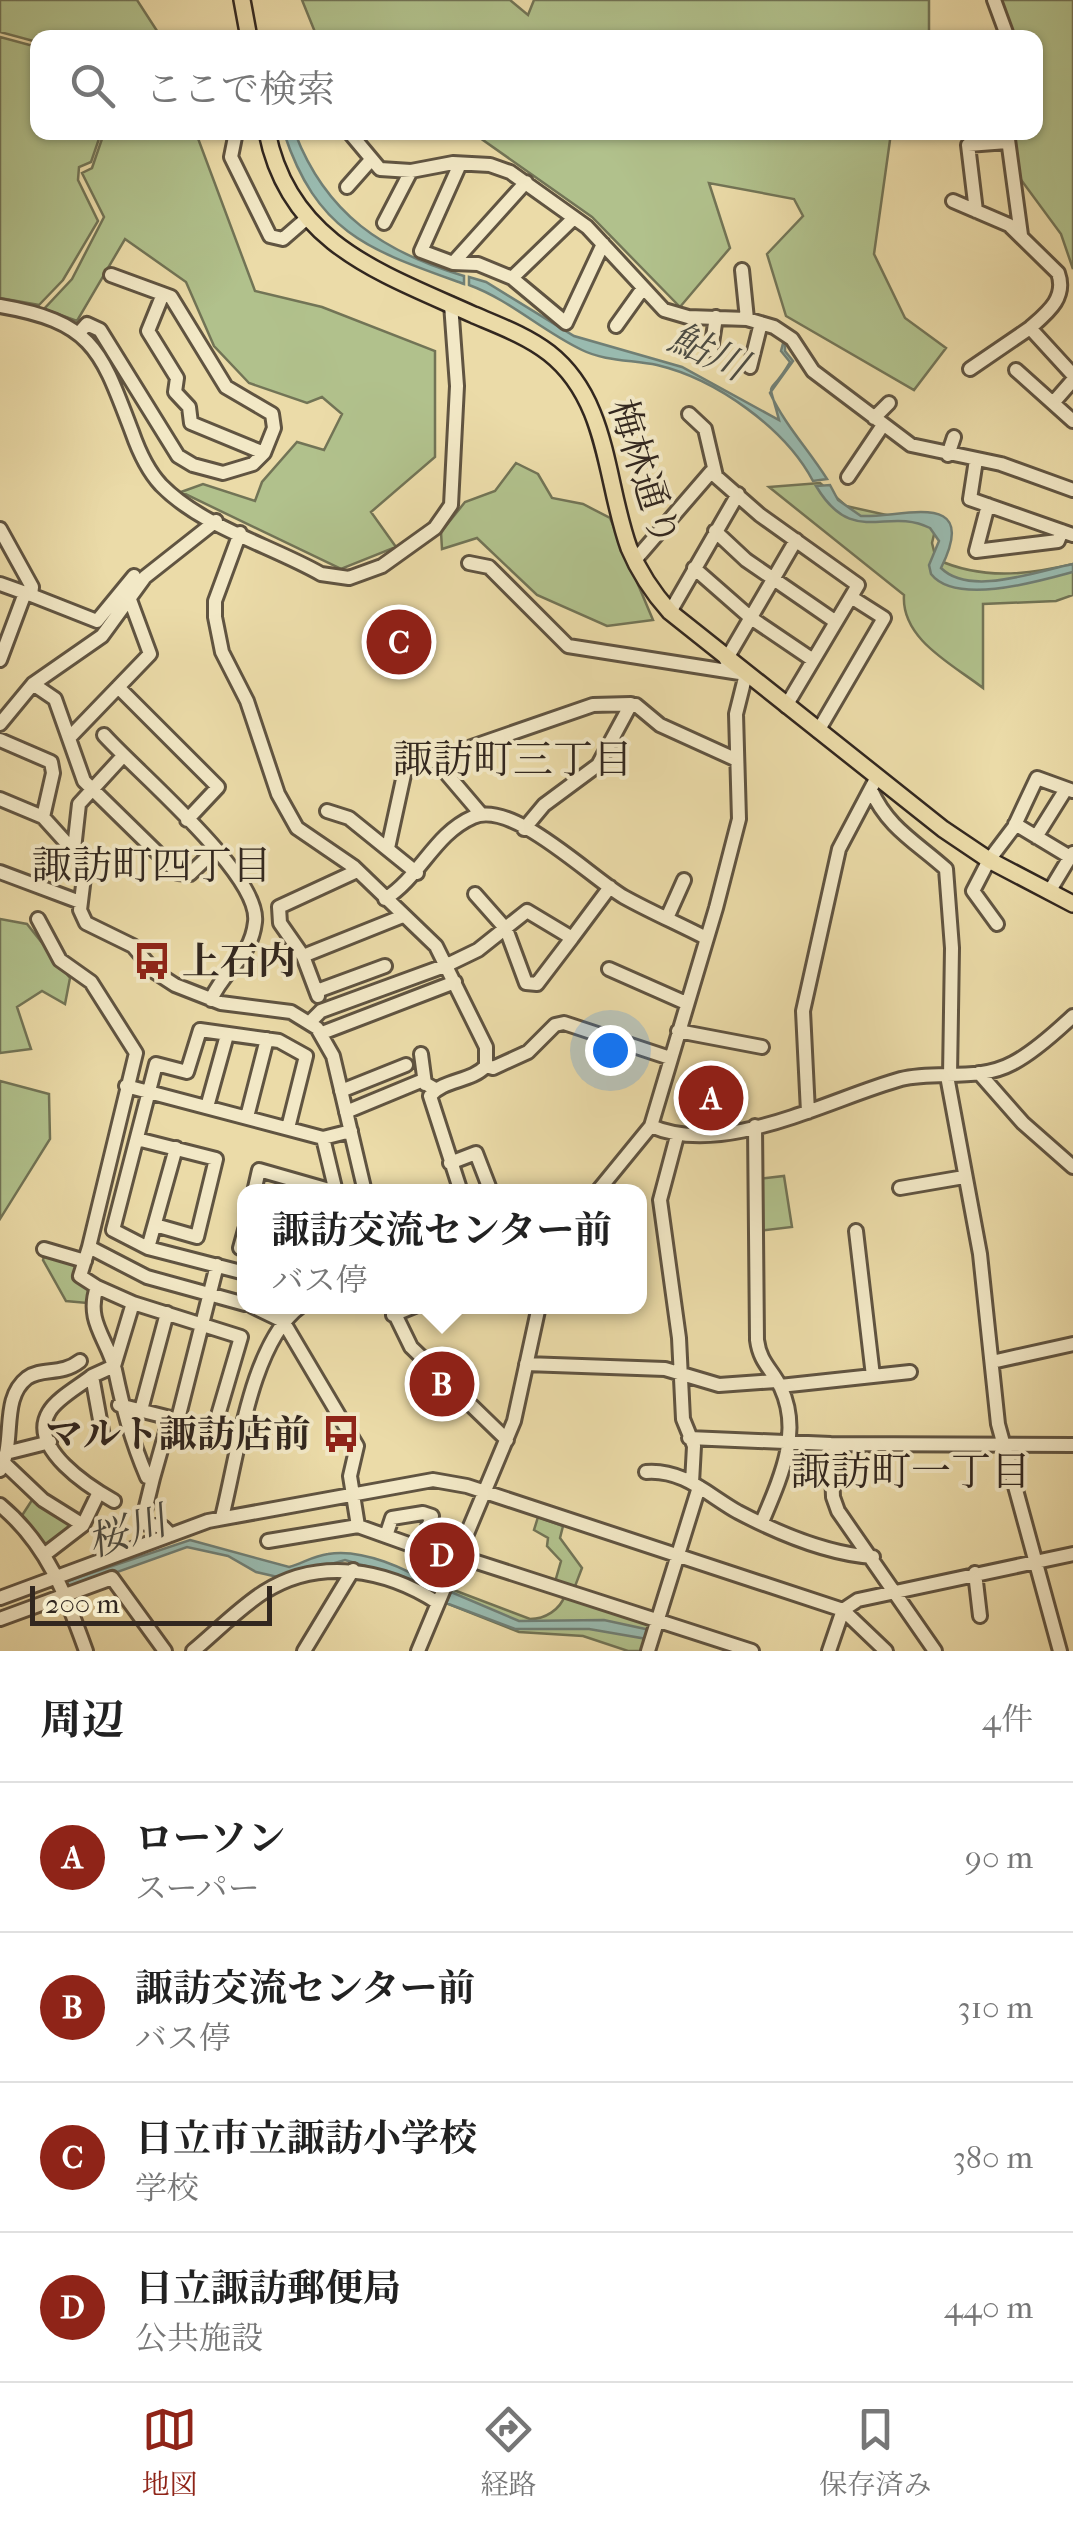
<!DOCTYPE html>
<html lang="ja">
<head>
<meta charset="utf-8">
<style>
  :root { --surface:#fff; --page:#f2f2f2; --text:#222; --muted:#767676; --line:#e0e0e0; --accent:#8f2418 }
  body { margin:0; font-family:"IM FELL French Canon","Noto Serif JP",serif; background:var(--page); color:var(--text) }
  .scale { position:absolute; left:30px; bottom:25px; width:242px; box-sizing:border-box; padding-left:10px; border:5px solid #32271f; border-top:0; font-size:28px; line-height:35px; white-space:nowrap; color:#32271f; -webkit-text-stroke:8px #f2e8c6; paint-order:stroke }
  .you { position:absolute; left:610px; top:1050px; width:35px; height:35px; margin:-25px; border:8px solid #fff; border-radius:50%; background:#1a73e8; box-shadow:0 0 0 15px #1a73e833 }
  .badge { display:grid; place-items:center; width:65px; height:65px; border-radius:50%; background:var(--accent); color:#fff; font-size:32px; font-weight:700 }
  .pin { position:absolute; translate:-50% -50%; border:5px solid #fff; box-shadow:0 2px 10px #0006 }
  .popup { position:absolute; left:237px; top:1184px; width:410px; height:130px; box-sizing:border-box; display:grid; place-content:center; border-radius:20px; background:var(--surface); filter:drop-shadow(0 2px 8px #0005); font-size:32px; white-space:nowrap; color:var(--muted) }
  .popup b { font-size:38px; color:var(--text) }
  .popup::after { content:''; position:absolute; left:50%; top:100%; margin-left:-20px; border:20px solid transparent; border-top-color:var(--surface) }
  .list { margin:0; padding:0; list-style:none }
  h2 { display:flex; justify-content:space-between; align-items:center; height:130px; margin:0; padding:0 40px; font-size:42px }
  h2 small { font-size:32px; font-weight:400; color:var(--muted) }
  .list li { display:grid; grid-template-columns:65px 1fr auto; gap:30px; align-items:center; box-sizing:border-box; height:150px; padding:0 40px; border-top:2px solid var(--line) }
  .list b { display:block; font-size:38px; white-space:nowrap }
  .list p { margin:0; font-size:32px; white-space:nowrap; color:var(--muted) }
  .list em { font-size:32px; font-style:normal; color:var(--muted) }
  .icon { flex:none; width:55px; height:55px; fill:none; stroke:currentColor; stroke-width:2; stroke-linecap:round; stroke-linejoin:round }
  .map { position:relative; flex:none; width:1073px; height:1651px; overflow:hidden }
  .search { position:absolute; background:var(--surface); box-shadow:0 2px 8px #0004; left:30px; right:30px; top:30px; height:110px; display:flex; align-items:center; gap:25px; box-sizing:border-box; padding:0 35px; border-radius:20px; color:var(--muted); font-size:38px }
  .sheet { height:730px; background:var(--surface) }
  nav { display:flex; justify-content:space-around; align-items:center; box-sizing:border-box; height:140px; border-top:2px solid var(--line); background:var(--surface); font-size:28px; color:var(--muted) }
  nav a { display:grid; justify-items:center; gap:5px }
  nav .on { color:var(--accent) }
  .map>svg:first-child { display:block }
  .green { fill:#b1c18c; stroke:#727456; stroke-width:2.5 }
  .water { fill:#99baaf; stroke:#707f75; stroke-width:2.5 }
  .lines { fill:none; stroke-linecap:round; stroke-linejoin:round }
  .minor-casing { stroke:#605441; stroke-width:18 }
  .major-casing { stroke:#32271f; stroke-width:20 }
  .minor { stroke:#f2e8c6; stroke-width:12 }
  .major { stroke:#ebdba8; stroke-width:15 }
  .labels { text-anchor:middle; dominant-baseline:central; stroke-width:8; stroke-linejoin:round; paint-order:stroke }
  .street-label { font-size:38px; fill:#32271f; stroke:#f2e8c6 }
  .poi-label { font-size:38px; font-weight:bold; fill:#32271f; stroke:#f2e8c6; text-anchor:start }
  .water-label { font-size:40px; font-style:italic; fill:#4c4c43; stroke:#f2e8c6 }
  .neighbourhood-label { font-size:40px; fill:#32271f; stroke:#f2e8c6 }
</style>
</head>
<body>
<div class="map">
<svg width="1073" height="1651" viewBox="0 0 1073 1651">
  <rect width="100%" height="100%" fill="#ebdba8"/>
  <filter id="stains"><feTurbulence type="fractalNoise" baseFrequency=".002" numOctaves="4"/><feColorMatrix values="0 0 0 0 .2 0 0 0 0 .09 0 0 0 0 .02 0 0 0 .5 -.17"/></filter>
  <radialGradient id="worn" r=".72"><stop offset=".6" stop-color="#630" stop-opacity="0"/><stop offset="1" stop-color="#630" stop-opacity=".3"/></radialGradient>
  <path class="green" d="M0,0H137L161,37L38,38L37,42L0,32Z
    M302,0H510L528,15L534,0H929V37H317Z
    M999,0H1073V269L1061,234L1016,173L1008,133L1036,132V38L1014,37Z
    M0,37L37,47L38,132L101,133L91,162L79,167L78,180L98,221L63,280L39,305L0,298Z
    M104,133H196L255,291L322,307L435,351V457L371,512L396,547L341,569L181,492L203,484L255,501L262,482L297,442L324,450L342,414L322,397L307,403L249,383L214,346L186,282L125,239L77,321L44,309L72,279L104,217L82,173L92,168Z
    M473,133H891L874,254L905,318L946,348L914,390L786,316L767,254L803,216L794,199L709,183L730,248L680,307L592,217Z
    M516,463L538,474L552,498L583,504L610,518L653,620L607,626L537,595L477,538L442,549L441,532L465,502L495,491Z
    M820,483L846,506L936,526L932,543L936,559C981,580 1027,575 1073,564V595L1056,601L983,604V688C952,664 901,639 904,595L769,487Z
    M0,919L27,924L70,978L65,1004L42,991L17,1007L31,1049L0,1053Z
    M0,1081L49,1094L50,1139L0,1219Z
    M784,1176L792,1227L757,1231L758,1179Z
    M45,1253L80,1262L91,1287L87,1303L66,1301L43,1260Z
    M34,1497L79,1526L45,1549L21,1517Z
    M538,1517L563,1526L560,1538L582,1568L574,1589L555,1582L561,1561L547,1546L548,1538L534,1530Z
    M451,1589L530,1619C545,1619 560,1610 565,1595L649,1622L651,1627L643,1651H628L583,1636L519,1632L446,1603Z"/>
  <path class="water" d="M284,133H295C326,214 383,252 464,276V284C370,250 318,235 284,133Z
    M469,277L486,282L574,336L682,367L779,420C767,372 767,402 790,362L781,351L785,336V351L793,361L770,393C785,425 808,449 827,479L813,481C785,428 716,379 657,365C632,360 604,361 582,350C542,331 510,300 469,285Z
    M830,485L838,500L861,516C902,518 981,488 941,568C970,597 1037,571 1073,564V572C1040,581 956,606 931,574L929,565L939,541L930,528C886,506 853,548 816,486Z
    M190,1540L289,1567C303,1563 313,1556 328,1554C362,1548 408,1569 435,1587L433,1594L404,1577L345,1560L282,1578L256,1572L228,1556L187,1547L70,1589L67,1581Z
    M451,1592L519,1621L604,1620L650,1630L647,1639L589,1629H515L446,1603Z"/>
  <g class="lines">
    <g class="minor-casing">
      <path id="minor" d="M994,0L1008,38
        M236,132L231,157L270,236L283,239L306,219
        M349,132L380,169L411,171L453,163L490,165L510,172L587,227L664,310L688,317L747,319L774,327L792,339L813,371L911,445L1001,464L1073,490
        M1007,132L1021,235
        M460,164L421,251L453,263L526,182
        M347,187L370,161
        M953,201L1009,225L1058,273C1067,298 1047,313 1030,328
        M976,211L968,145L1007,142
        M384,223L411,171
        M453,263L478,264L512,278L574,218
        M742,270L747,319
        M512,278L566,323L603,244
        M163,294L148,331L177,378L175,392L189,407L191,423L264,453
        M0,306C94,322 101,351 132,432C139,452 147,470 161,485C202,527 270,545 321,574L349,578L382,566L435,528L451,505L457,386L451,304
        M616,326L641,291
        M79,333L87,324L100,330L178,456L193,465L223,473L253,464L264,453L274,428L272,414L226,387L171,297L111,275
        M711,350L716,317
        M750,367L761,323
        M970,369L1030,328L1073,375
        M1016,370L1073,421
        M1053,403L1073,380
        M689,414L705,429L716,476
        M874,418L889,403
        M948,455L954,437
        M976,460L970,499L1073,535
        M848,477L883,425
        M988,505L976,551L1058,541L1062,531
        M0,529L32,587L31,595L97,621L134,576
        M715,531L746,560L836,622
        M240,533L215,601V617L222,652L247,701L278,794L297,828L354,867L436,946L486,1047V1066C471,1082 444,1079 430,1096L461,1192
        M635,560L711,472L760,515L858,585L786,706
        M469,563L489,567L568,646L746,674L736,714L739,819L716,908L651,1126L597,1192
        M694,568L751,618L813,660
        M0,584L31,595
        M670,612L738,494
        M0,660L25,593
        M726,660L796,540
        M33,684L55,699L84,781L178,873L190,874L216,849
        M118,687L218,787L187,820
        M636,705L660,725L737,760
        M0,724L33,684L102,636L145,577L216,521
        M818,731L884,618L851,597
        M104,735C137,772 261,875 255,922C251,959 223,970 211,1000
        M69,738L150,654L129,597
        M0,740L51,762L53,773L43,817L81,859L84,877L80,910L86,923L133,946L155,972L175,985L221,1003L291,1012L317,1028L333,1056L365,1192
        M435,760L481,814
        M871,790C888,828 916,842 946,869L952,948L950,1076
        M0,799L43,817
        M327,811L349,818L417,873
        M1015,824L1070,857L1073,853
        M1036,837L1066,789
        M388,848L405,770L593,705L631,704L598,765L544,805L524,829
        M74,849L79,804L123,756
        M357,871L279,907L280,923L303,956L403,916
        M0,872L80,902
        M1049,892L1070,857
        M475,894L506,929L526,983L537,984L572,938
        M385,899C421,876 434,834 473,817C512,799 591,878 624,897C651,912 679,924 706,938
        M667,918L684,880
        M38,919L60,960L91,982L136,1053L89,1247L147,1277L245,1304
        M997,924L973,891L989,860L1014,827L1037,778L1073,791
        M303,956L318,996
        M609,969L686,1003
        M317,991L385,966
        M311,1021L321,1011L447,965L478,950L527,911L572,938L610,887
        M678,1031L762,1047
        M322,1033L455,982
        M421,1054L425,1084
        M486,1066L493,1068L528,1052L555,1025L564,1023L670,1058
        M979,1073L1023,1123L1073,1167
        M947,1076L980,1254L998,1424L1060,1651
        M126,1086L323,1138L351,1131
        M341,1091L406,1065
        M207,1107L227,1035
        M346,1112L421,1081L435,1089
        M808,1112L803,1011L839,849L877,777
        M247,1117L267,1039
        M651,1126C724,1158 829,1099 901,1079C937,1070 978,1082 1013,1063C1034,1052 1056,1032 1073,1016
        M755,1126L757,1340C760,1363 772,1369 781,1388C802,1433 780,1479 762,1522
        M677,1136L660,1200L679,1338L683,1419L694,1446L692,1483
        M137,1139L216,1159L197,1237L155,1225
        M450,1163L476,1153L491,1192
        M900,1188L964,1177
        M254,1192L259,1170L336,1192L323,1138
        M245,1230L240,1248L245,1249
        M856,1231L873,1376
        M89,1247L80,1276L97,1287C85,1322 108,1339 115,1370C123,1408 131,1440 147,1477L153,1478L170,1418
        M148,1248L176,1148
        M44,1249L85,1261
        M245,1273L148,1248L113,1230L156,1064L187,1072L200,1030L279,1041L306,1056L288,1128
        M97,1287L133,1303
        M252,1306L283,1321L357,1446L350,1476L358,1526L268,1541
        M391,1306L411,1347L507,1440
        M393,1315L415,1306
        M992,1362L1073,1344
        M526,1364L665,1369L719,1385L776,1381
        M92,1376L114,1366L133,1303L241,1337L214,1429L119,1405
        M780,1386L910,1372
        M141,1410L167,1313
        M178,1419L217,1265
        M102,1431L92,1376C80,1386 57,1398 49,1412C27,1448 91,1488 114,1501
        M689,1438L831,1444L1073,1445
        M831,1444L833,1497L838,1511L935,1651
        M6,1453L50,1442
        M4,1463L43,1500L83,1525
        M0,1470C16,1442 0,1399 27,1378C42,1367 61,1376 80,1361
        M646,1472C683,1469 708,1495 738,1512C778,1533 828,1554 873,1557
        M153,1478L142,1523L163,1527L171,1535
        M0,1505C47,1544 66,1595 86,1651
        M222,1517C237,1459 251,1341 301,1306
        M358,1526L414,1546L424,1538L432,1516L423,1513L392,1518L386,1536
        M44,1555L83,1525L99,1492
        M458,1556L752,1651
        M975,1573L980,1616
        M0,1598L208,1521L433,1480L467,1486L843,1610L886,1651
        M0,1619L112,1578L165,1651
        M193,1651C216,1632 239,1608 264,1592C319,1557 386,1569 438,1603
        M304,1651L353,1570
        M418,1651L514,1421L539,1306
        M648,1651L699,1487
        M829,1651L843,1610L858,1600L1073,1554"/>
    </g>
    <g class="major-casing">
      <path id="major" d="M242,0L249,38
        M267,132C289,244 381,273 474,315C500,326 527,336 549,353C609,400 605,482 629,548C639,572 653,593 670,612L943,829L989,860L1073,904"/>
    </g>
    <use href="#minor" class="minor"/>
    <use href="#major" class="major"/>
  </g>
  <defs>
    <g id="bus-bare" transform="scale(3)"><path d="M-5-6H5V4H4V6H2V4H-2V6H-4V4H-5ZM-3.5-4V0h7V-4ZM-3.5 1.2v1.5H-2V1.2ZM2 1.2v1.5H3.5V1.2Z" fill="#8f2418" stroke="#f2e8c6" stroke-width="2.5" paint-order="stroke"/></g>
  </defs>
  <g fill-rule="evenodd">
    <use href="#bus-bare" x="152" y="961"/>
    <use href="#bus-bare" x="341" y="1434"/>
  </g>
  <g class="labels">
    <g class="street-label">
      <text transform="translate(644 473) rotate(72)">梅林通り</text>
    </g>
    <g class="poi-label">
      <text x="182" y="961">上石内</text>
      <text x="311" y="1434" text-anchor="end">マルト諏訪店前</text>
    </g>
    <g class="water-label">
      <text transform="translate(708 352) rotate(25)">鮎川</text>
      <text transform="translate(127 1532) rotate(-18)">桜川</text>
    </g>
    <g class="neighbourhood-label">
      <text x="513" y="760">諏訪町三丁目</text>
      <text x="152" y="866">諏訪町四丁目</text>
      <text x="911" y="1472">諏訪町一丁目</text>
    </g>
  </g>
  <rect width="100%" height="100%" filter="url(#stains)"/>
  <rect width="100%" height="100%" fill="url(#worn)"/>
</svg>
<div class="scale">200 m</div>
<div class="you"></div>
<div class="pin badge" style="left:711px;top:1098px">A</div>
<div class="pin badge" style="left:442px;top:1384px">B</div>
<div class="popup"><b>諏訪交流センター前</b>バス停</div>
<div class="pin badge" style="left:399px;top:642px">C</div>
<div class="pin badge" style="left:442px;top:1555px">D</div>
<div class="search"><svg class="icon" aria-label="search" viewBox="0 0 24 24"><circle cx="10" cy="10" r="6"/><path d="M15 15l6 6"/></svg>ここで検索</div>
</div>
<section class="sheet">
<h2>周辺<small>4件</small></h2>
<ul class="list">
<li><span class="badge">A</span><div><b>ローソン</b><p>スーパー</p></div><em>90 m</em></li>
<li><span class="badge">B</span><div><b>諏訪交流センター前</b><p>バス停</p></div><em>310 m</em></li>
<li><span class="badge">C</span><div><b>日立市立諏訪小学校</b><p>学校</p></div><em>380 m</em></li>
<li><span class="badge">D</span><div><b>日立諏訪郵便局</b><p>公共施設</p></div><em>440 m</em></li>
</ul>
</section>
<nav>
<a class="on"><svg class="icon" aria-label="map" viewBox="0 0 24 24"><path d="M3 6l6-2 6 2 6-2v14l-6 2-6-2-6 2zM9 4v14M15 6v14"/></svg>地図</a>
<a><svg class="icon" aria-label="directions" viewBox="0 0 24 24"><path d="M12 3l9 9-9 9-9-9zM9 14v-3h6M13 9l2 2-2 2"/></svg>経路</a>
<a><svg class="icon" aria-label="saved" viewBox="0 0 24 24"><path d="M7 4h10v16l-5-4-5 4z"/></svg>保存済み</a>
</nav>
</body>
</html>
